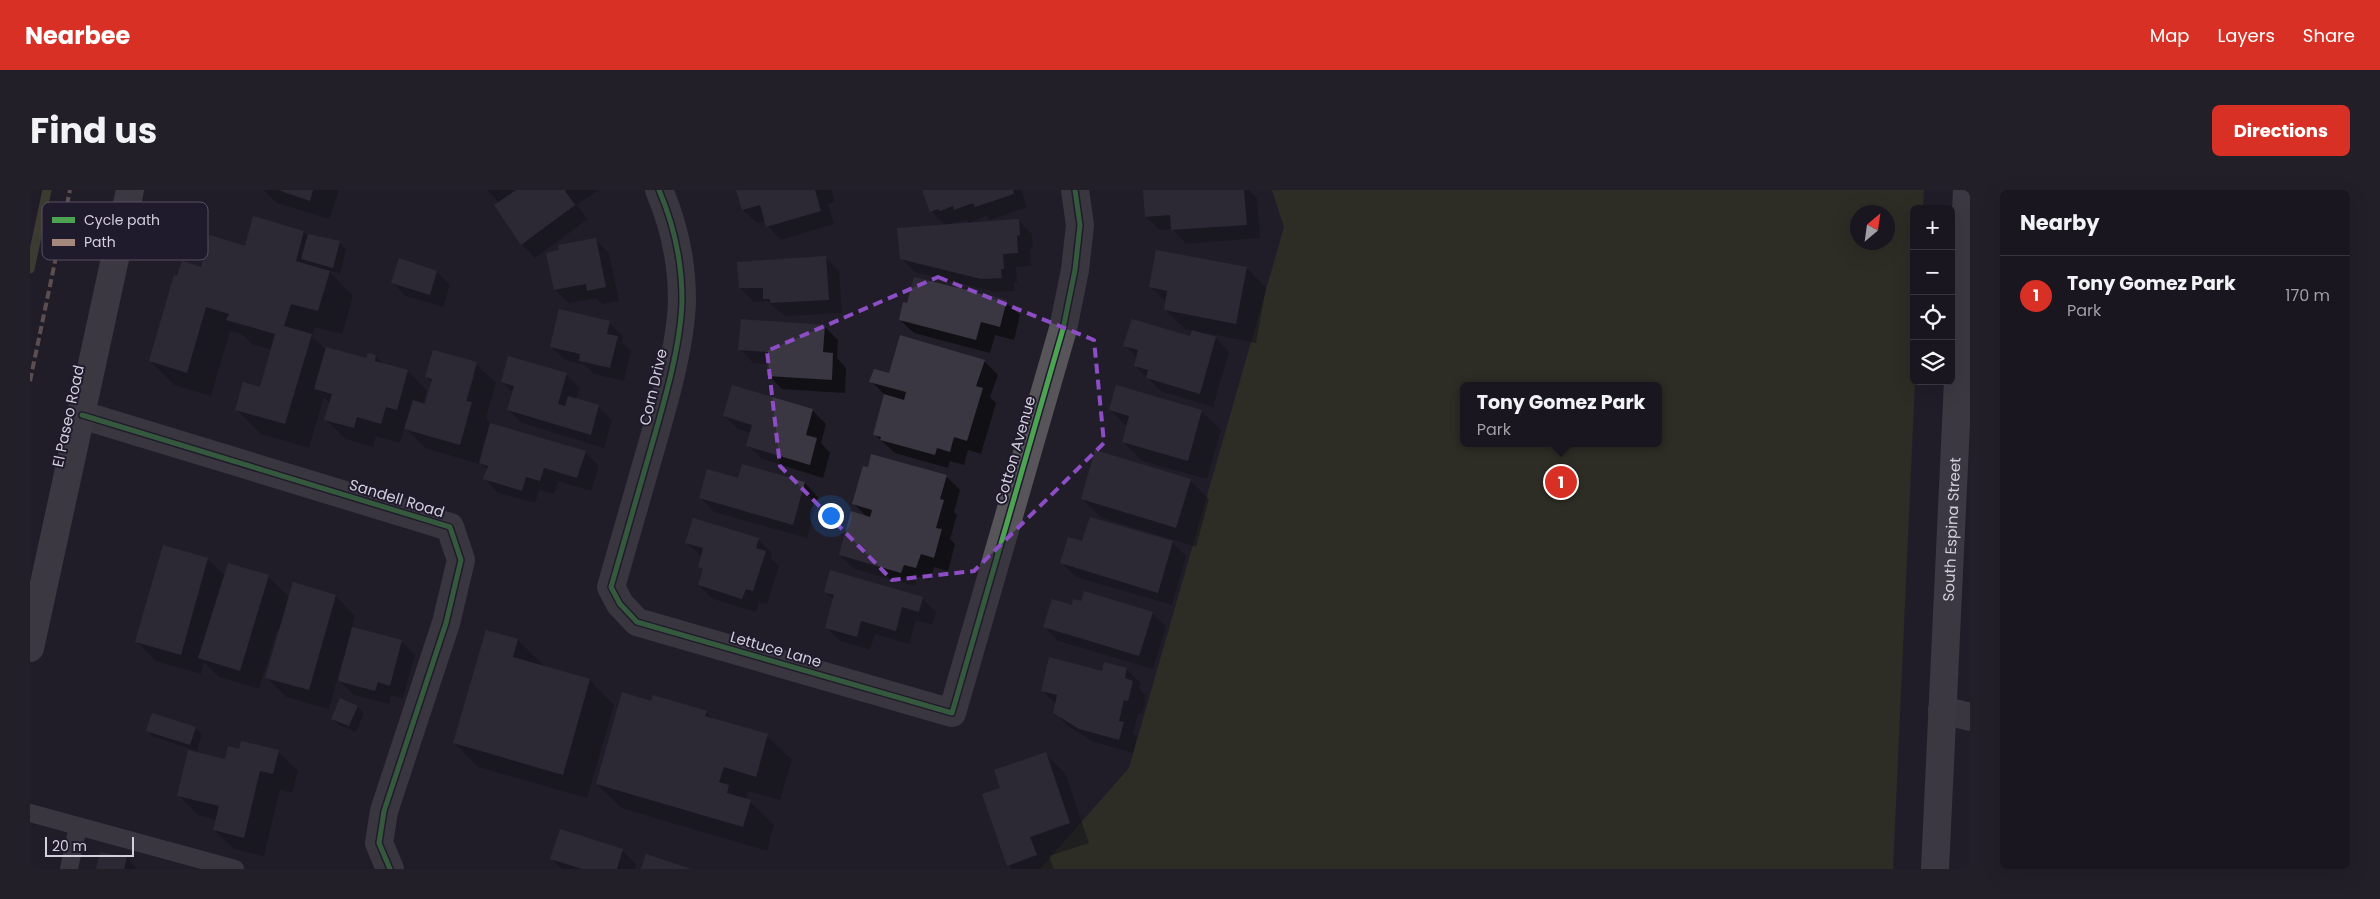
<!DOCTYPE html>
<html lang="en">
<head>
<meta charset="utf-8">
<style>
  :root { --surface:#19161f; --page:#221f28; --text:#f1f3f6; --muted:#9f9fa4; --line:#37353d; --accent:#d93025 }
  body { margin:0; font-family:Poppins,sans-serif; background:var(--page); color:var(--text) }
  .controls { position:absolute; right:15px; top:15px; display:grid; overflow:hidden; border-radius:8px; box-shadow:0 5px 20px #0002 }
  .controls button { width:45px; height:45px; display:grid; place-items:center; padding:0; border:0; border-bottom:1px solid var(--line); background:var(--surface); color:var(--text); font:25px sans-serif }
  .compass { position:absolute; left:1820px; top:15px; width:45px; height:45px; border-radius:50%; background:var(--surface); box-shadow:0 5px 20px #0002; rotate:29deg }
  .scale { position:absolute; left:15px; bottom:12px; width:89px; box-sizing:border-box; padding-left:5px; border:2px solid #d3cfdc; border-top:0; font-size:14px; line-height:18px; white-space:nowrap; color:#d3cfdc; -webkit-text-stroke:4px #201a2d; paint-order:stroke }
  .you { position:absolute; left:800px; top:325px; width:18px; height:18px; margin:-12px; border:4px solid #fff; border-radius:50%; background:#1a73e8; box-shadow:0 0 0 8px #1a73e833 }
  .badge { display:grid; place-items:center; width:32px; height:32px; border-radius:50%; background:var(--accent); color:#fff; font-size:16px; font-weight:700 }
  .pin { position:absolute; translate:-50% -50%; border:2px solid #fff; box-shadow:0 1px 5px #0006 }
  .popup { position:absolute; left:1430px; top:192px; width:202px; height:65px; box-sizing:border-box; display:grid; place-content:center; border-radius:8px; background:var(--surface); filter:drop-shadow(0 1px 4px #0005); font-size:16px; white-space:nowrap; color:var(--muted) }
  .popup b { font-size:19px; color:var(--text) }
  .popup::after { content:''; position:absolute; left:50%; top:100%; margin-left:-10px; border:10px solid transparent; border-top-color:var(--surface) }
  .list { margin:0; padding:0; list-style:none }
  h2 { display:flex; justify-content:space-between; align-items:center; height:65px; margin:0; padding:0 20px; font-size:21px }
  h2 small { font-size:16px; font-weight:400; color:var(--muted) }
  .list li { display:grid; grid-template-columns:32px 1fr auto; gap:15px; align-items:center; box-sizing:border-box; height:80px; padding:0 20px; border-top:1px solid var(--line) }
  .list b { display:block; font-size:19px; white-space:nowrap }
  .list p { margin:0; font-size:16px; white-space:nowrap; color:var(--muted) }
  .list em { font-size:16px; font-style:normal; color:var(--muted) }
  .icon { flex:none; width:28px; height:28px; fill:none; stroke:currentColor; stroke-width:2; stroke-linecap:round; stroke-linejoin:round }
  .map { position:relative; flex:none; width:1940px; height:679px; overflow:hidden; border-radius:8px }
  header { display:flex; align-items:center; gap:30px; box-sizing:border-box; height:70px; padding:0 25px; background:var(--accent); color:#fff }
  header strong { font-size:24px }
  nav { display:flex; gap:28px; margin-inline-start:auto; font-size:18px }
  .intro { display:flex; align-items:center; justify-content:space-between; box-sizing:border-box; height:120px; padding:0 30px }
  h1 { margin:0; font-size:35px }
  .button { padding:12px 22px; border-radius:8px; background:var(--accent); color:#fff; font-size:18px; font-weight:700 }
  main { display:flex; gap:30px; padding:0 30px }
  aside { flex:1; background:var(--surface); border-radius:8px; box-shadow:0 5px 20px #0002 }
  .map>svg:first-child { display:block }
  .green { fill:#3d4022; fill-rule:evenodd }
  .shadow { fill:#0007; fill-rule:evenodd }
  .lines { fill:none; stroke-linecap:round; stroke-linejoin:round }
  .stream { stroke:#5d613d; stroke-width:9 }
  .building { fill:#3a3642 }
  .lane { stroke:#57545a; stroke-width:18 }
  .street { stroke:#57545a; stroke-width:28 }
  .secondary { stroke:#5b595f; stroke-width:28 }
  .quiet { stroke:#a5887d; stroke-width:4; stroke-dasharray:8 4; stroke-linecap:butt }
  .cycleway-casing { stroke:#201a2d; stroke-width:8 }
  .cycleway { stroke:#4ca352; stroke-width:5 }
  .marked { fill:none; stroke:#8d4dc5; stroke-width:4; stroke-dasharray:10 6; stroke-linejoin:round }
  .labels { text-anchor:middle; dominant-baseline:central; stroke-width:4; stroke-linejoin:round; paint-order:stroke }
  .street-label { font-size:15px; fill:#d3cfdc; stroke:#201a2d }
  .key { fill:#201a2d; stroke:#565062; stroke-width:1 }
  .key-label { font-size:14px; fill:#d3cfdc }
</style>
</head>
<body>
<header>
<strong>Nearbee</strong>
<nav><a>Map</a><a>Layers</a><a>Share</a></nav>
</header>
<div class="intro"><h1>Find us</h1><a class="button">Directions</a></div>
<main>
<div class="map">
<svg width="1940" height="679" viewBox="0 0 1940 679">
  <rect width="100%" height="100%" fill="#211e29"/>
  <path class="green" d="M1242,0H1894L1893,19H1884L1885,191L1863,679H1010L1099,578L1254,37ZM1828,22H1858V52H1828ZM1434,196H1628V253H1434Z"/>
  <path class="shadow" d="M234,0H309L299,29L247,13Z
    M457,0H566L567,1L547,15L558,29L505,68L492,54L469,13Z
    M707,0H801L805,12L798,14L804,34L751,50L738,36L736,31L727,33L713,20Z
    M893,0H991L997,17L960,30L956,26L939,33L936,30L915,35L901,21Z
    M1114,0H1219L1227,8L1230,48L1156,54L1142,39L1130,40L1116,27Z
    M224,28L274,42L278,47L309,52L316,59L310,84L298,80L323,106L312,144L285,137L282,146L296,160L337,169L346,166L354,175L378,181L397,201L393,214L396,216L402,193L396,187L446,174L466,193L456,228L461,234L555,262L569,276L561,301L528,291L524,304L509,300L505,313L468,303L455,289L458,280L450,272L449,274L395,258L375,238L370,253L346,246L343,257L315,249L295,229L300,213L294,207L279,258L231,244L207,220L231,199L242,160L222,154L212,144L200,141L181,206L144,195L120,171L172,78L216,57ZM442,184H445L435,217L433,216Z
    M989,31L1002,44L1003,59H1000L1001,76L986,77L987,92L984,93L985,101L966,102L885,82L871,68Z
    M565,49L579,63L589,111L572,114L566,108L539,113L525,100L530,61Z
    M1127,61L1217,78L1236,98L1226,153L1176,143V145L1186,148L1199,162L1183,217L1131,201L1105,176L1107,168L1095,155L1161,148L1163,141L1155,139L1135,120L1136,112L1121,97Z
    M796,68L809,81L812,123L755,126L737,111L724,112L710,98Z
    M407,82L420,95L413,117L376,106L362,92Z
    M976,112L990,125L984,150L965,145L960,163L884,143L870,130Z
    M579,133L593,146L592,152L601,161L594,191L564,184L555,175L535,170L521,157Z
    M794,136L808,150L807,168L816,178L815,203L752,199L738,185L739,174L723,173L710,159Z
    M954,171L968,185L960,207L966,213L951,264L938,260L934,275L920,271L918,278L865,263L844,244L855,205L841,191L860,184Z
    M536,184L550,198L546,210L569,217L582,230L574,258L492,233L478,220L483,203L472,192Z
    M703,197L783,221L796,234L791,253L800,263L793,288L732,269L718,256L721,243L708,239L694,226Z
    M1080,220L1171,221L1191,240L1177,289L1112,271L1093,252L1097,237Z
    M916,286L930,300L924,322L927,325L920,349L925,354L918,381L904,377L900,391L887,387L885,396L824,379L810,365L837,327L824,314Z
    M709,289L775,293L788,307L777,348L684,322L671,308Z
    M1160,290L1179,309L1166,357L1072,328L1052,309Z
    M728,350L742,363L741,368L749,376L737,414L729,412L726,422L683,409L669,395L674,381L669,376L672,367L657,353Z
    M1142,352L1156,366L1142,415L1046,387L1032,373Z
    M178,369L195,386L239,387L260,408L263,394L306,406L325,426L322,438L371,451L385,465L373,508L361,505L359,514L324,505L310,491L316,468H313L299,519L256,507L236,487L250,441H247L229,499L189,487L174,472L171,484L126,471L107,452Z
    M795,401L892,408L906,422L902,435L886,430L879,454L845,444L840,460L810,451L796,437L804,410Z
    M1043,417L1122,423L1136,436L1123,479L1028,451L1015,437Z
    M488,450L512,474L511,476L560,490L584,515L557,608L448,577L424,553Z
    M1097,479L1110,493L1109,498L1116,506L1112,524L1108,523L1103,543L1107,547L1103,563L1064,552L1038,536L1024,522L1026,514L1012,500L1073,483Z
    M622,512L676,522L684,530L737,546L762,570L750,610L718,601L716,608L744,635L737,661L591,618L567,594Z
    M328,517L334,524L326,542L309,535L303,529Z
    M165,538L172,544L167,561L124,547L117,540Z
    M210,561H248L268,581L262,603L250,600L234,666L204,659L184,640L187,630L168,625L148,605Z
    M1016,564L1035,583L1059,653L1019,666L1024,679H982L978,675L971,598Z
    M530,640L593,661L606,674L605,679H532L521,668Z
    M71,663L97,668L107,679H68Z"/>
  <g class="lines">
    <path class="stream" d="M0,79L17,0"/>
  </g>
  <path class="building" d="M248,0H283L280,11Z
    M486,0H536L535,1L545,15L491,55L464,15Z
    M706,0H785L791,21L736,37L730,15L712,20Z
    M892,0H983L984,4L945,17L943,13L924,20L923,16L910,21L908,19L900,22Z
    M1113,0H1214L1217,35L1141,40L1140,25L1115,27Z
    M223,26L274,41L266,71L300,81L288,121L261,114L254,136L282,144L255,234L205,220L213,192L230,197L245,144L196,130L199,124L176,117L157,183L119,171L144,85L147,86L152,71L171,77L180,45L215,56Z
    M989,29L990,45L987,46L988,63L973,64L974,79H971L972,88L951,89L870,69L867,38Z
    M278,44L310,51L303,78L271,69Z
    M566,48L576,97L557,101L556,94L524,100L516,63L529,60L528,55Z
    M1126,60L1217,77L1206,134L1134,120L1137,101L1119,97Z
    M796,66L799,110L740,113V109H733V98H709L707,72Z
    M369,68L407,81L400,105L361,93Z
    M884,87L977,110L970,137L951,132L946,150L869,130L873,112L877,113Z
    M529,119L580,131L577,144L588,146L580,178L549,171L550,164L520,157Z
    M711,129L795,135L793,162L803,163L802,190L737,186L738,162L708,160Z
    M1102,129L1160,146L1162,140L1186,147L1170,204L1116,188L1118,180L1104,176L1108,160L1093,156Z
    M870,145L955,170L946,196L953,198L937,251L924,247L920,262L907,258L905,265L850,250L851,247L843,245L854,204L874,210L876,202L839,192L844,179L859,183Z
    M296,157L336,168L338,163L346,165L345,171L378,180L367,220L356,217L351,234L327,227L324,238L294,230L302,204L284,199Z
    M403,160L447,172L436,211L442,212L430,255L374,239L383,210L395,214L402,189L395,187Z
    M478,166L537,183L528,214L535,216L538,206L569,215L561,245L477,220L484,196L471,192Z
    M702,195L783,219L776,245L787,248L780,275L716,256L722,235L693,226Z
    M1086,195L1172,220L1158,271L1092,252L1099,226L1079,220Z
    M460,233L556,261L547,288L514,278L510,291L496,287L492,301L453,289L458,276L449,273Z
    M1065,260L1161,289L1146,338L1051,309Z
    M841,264L917,285L910,309L914,310L906,338L912,339L904,368L891,364L886,378L874,375L871,383L809,365L821,321L840,327L842,320L822,314L833,276L838,277Z
    M712,274L775,292L763,335L669,308L677,279L708,288Z
    M1060,327L1143,351L1128,403L1030,373L1038,347L1052,351Z
    M663,328L729,348L726,358L736,361L723,401L716,399L712,409L668,395L673,379L668,377L673,358L655,353Z
    M133,355L178,368L151,465L105,452Z
    M198,373L239,385L210,481L168,468Z
    M800,380L893,407L889,422L872,417L866,441L831,431L827,447L795,438L804,405L794,402Z
    M263,392L306,405L279,500L235,488Z
    M1054,401L1123,422L1109,466L1013,437L1022,409L1042,415L1043,409L1051,411Z
    M322,437L372,450L360,496L348,492L345,501L308,491Z
    M456,440L488,449L483,467L560,489L533,585L423,553Z
    M1019,467L1072,481L1074,472L1097,478L1095,488L1103,491L1098,511L1094,510L1089,531L1094,532L1089,550L1049,539L1023,523L1027,505L1011,501Z
    M592,502L621,511L623,505L677,521L675,526L738,544L726,587L694,577L689,592L699,595L697,603L721,610L713,637L566,594Z
    M310,508L328,516L319,536L301,529Z
    M122,523L166,537L160,555L116,541Z
    M211,551L249,560L243,584L230,581L214,648L183,640L189,616L147,606L158,560L195,569L198,556L209,559Z
    M1016,562L1040,633L1000,647L1007,665L977,676L952,604L970,598L964,580Z
    M530,639L593,659L587,679H552L520,669Z
    M70,662L97,667L94,679H66Z
    M616,664L661,679H611Z"/>
  <g class="lines">
    <path class="lane" d="M0,623L205,679
      M39,679L48,636"/>
    <path class="street" d="M629,0C644,35 652,73 652,110C651,154 635,209 623,251C609,300 595,348 581,397L590,414L607,432L922,523L1033,139L1045,80L1050,35L1045,0
      M52,225L420,337L431,370L416,433L354,621L349,653L360,679
      M1912,520L1940,527"/>
    <g class="secondary">
      <path d="M0,458L100,0"/>
      <path id="s1" d="M1905,679L1937,0"/>
    </g>
    <path class="quiet" d="M0,191L40,0"/>
    <g class="cycleway-casing">
      <path id="cycleway" d="M629,0C644,35 652,73 652,110C651,154 635,209 623,251C609,300 595,348 581,397L590,414L607,432L922,523L1033,139L1045,80L1050,35L1045,0
        M52,225L420,337L431,370L416,433L354,621L349,653L360,679"/>
    </g>
    <use href="#cycleway" class="cycleway"/>
  </g>
  <path d="M0 0H1940V679H0ZM908,87L1064,150L1074,253L944,381L862,390L750,276L737,161Z" fill="#211e29" fill-opacity=".55" fill-rule="evenodd"/>
  <path class="marked" d="M908,87L1064,150L1074,253L944,381L862,390L750,276L737,161Z"/>
  <g class="labels">
    <g class="street-label">
      <text transform="translate(623 197) rotate(-77)">Corn Drive</text>
      <text transform="translate(38 226) rotate(-78)">El Paseo Road</text>
      <text transform="translate(985 260) rotate(-74)">Cotton Avenue</text>
      <text transform="translate(367 308) rotate(17)">Sandell Road</text>
      <text stroke="none"><textPath href="#s1" startOffset="340">South Espina Street</textPath></text>
      <text transform="translate(746 459) rotate(16)">Lettuce Lane</text>
    </g>
  </g>
  <rect x="12" y="12" width="166" height="58" rx="8" class="key"/>
  <rect x="22" y="27" width="23" height="6" fill="#4ca352"/>
  <rect x="22" y="49" width="23" height="7" fill="#a5887d"/>
  <g class="key-label">
    <text x="54" y="35">Cycle path</text>
    <text x="54" y="57">Path</text>
  </g>
</svg>
<div class="controls">
<button>+</button>
<button>−</button>
<button><svg class="icon" aria-label="locate" viewBox="0 0 24 24"><circle cx="12" cy="12" r="6"/><path d="M12 2v4M12 18v4M2 12h4M18 12h4"/></svg></button>
<button><svg class="icon" aria-label="layers" viewBox="0 0 24 24"><path d="M12 4l9 5-9 5-9-5zM3 14l9 5 9-5"/></svg></button>
</div>
<svg class="compass" viewBox="-18 -18 36 36"><path d="M0-13l5 13h-10z" fill="#e53935"/><path d="M0 13l5-13h-10z" fill="#9f9fa4"/></svg>
<div class="scale">20 m</div>
<div class="you"></div>
<div class="pin badge" style="left:1531px;top:292px">1</div>
<div class="popup"><b>Tony Gomez Park</b>Park</div>
</div>
<aside>
<h2>Nearby<small></small></h2>
<ul class="list">
<li><span class="badge">1</span><div><b>Tony Gomez Park</b><p>Park</p></div><em>170 m</em></li>
</ul>
</aside>
</main>
</body>
</html>
